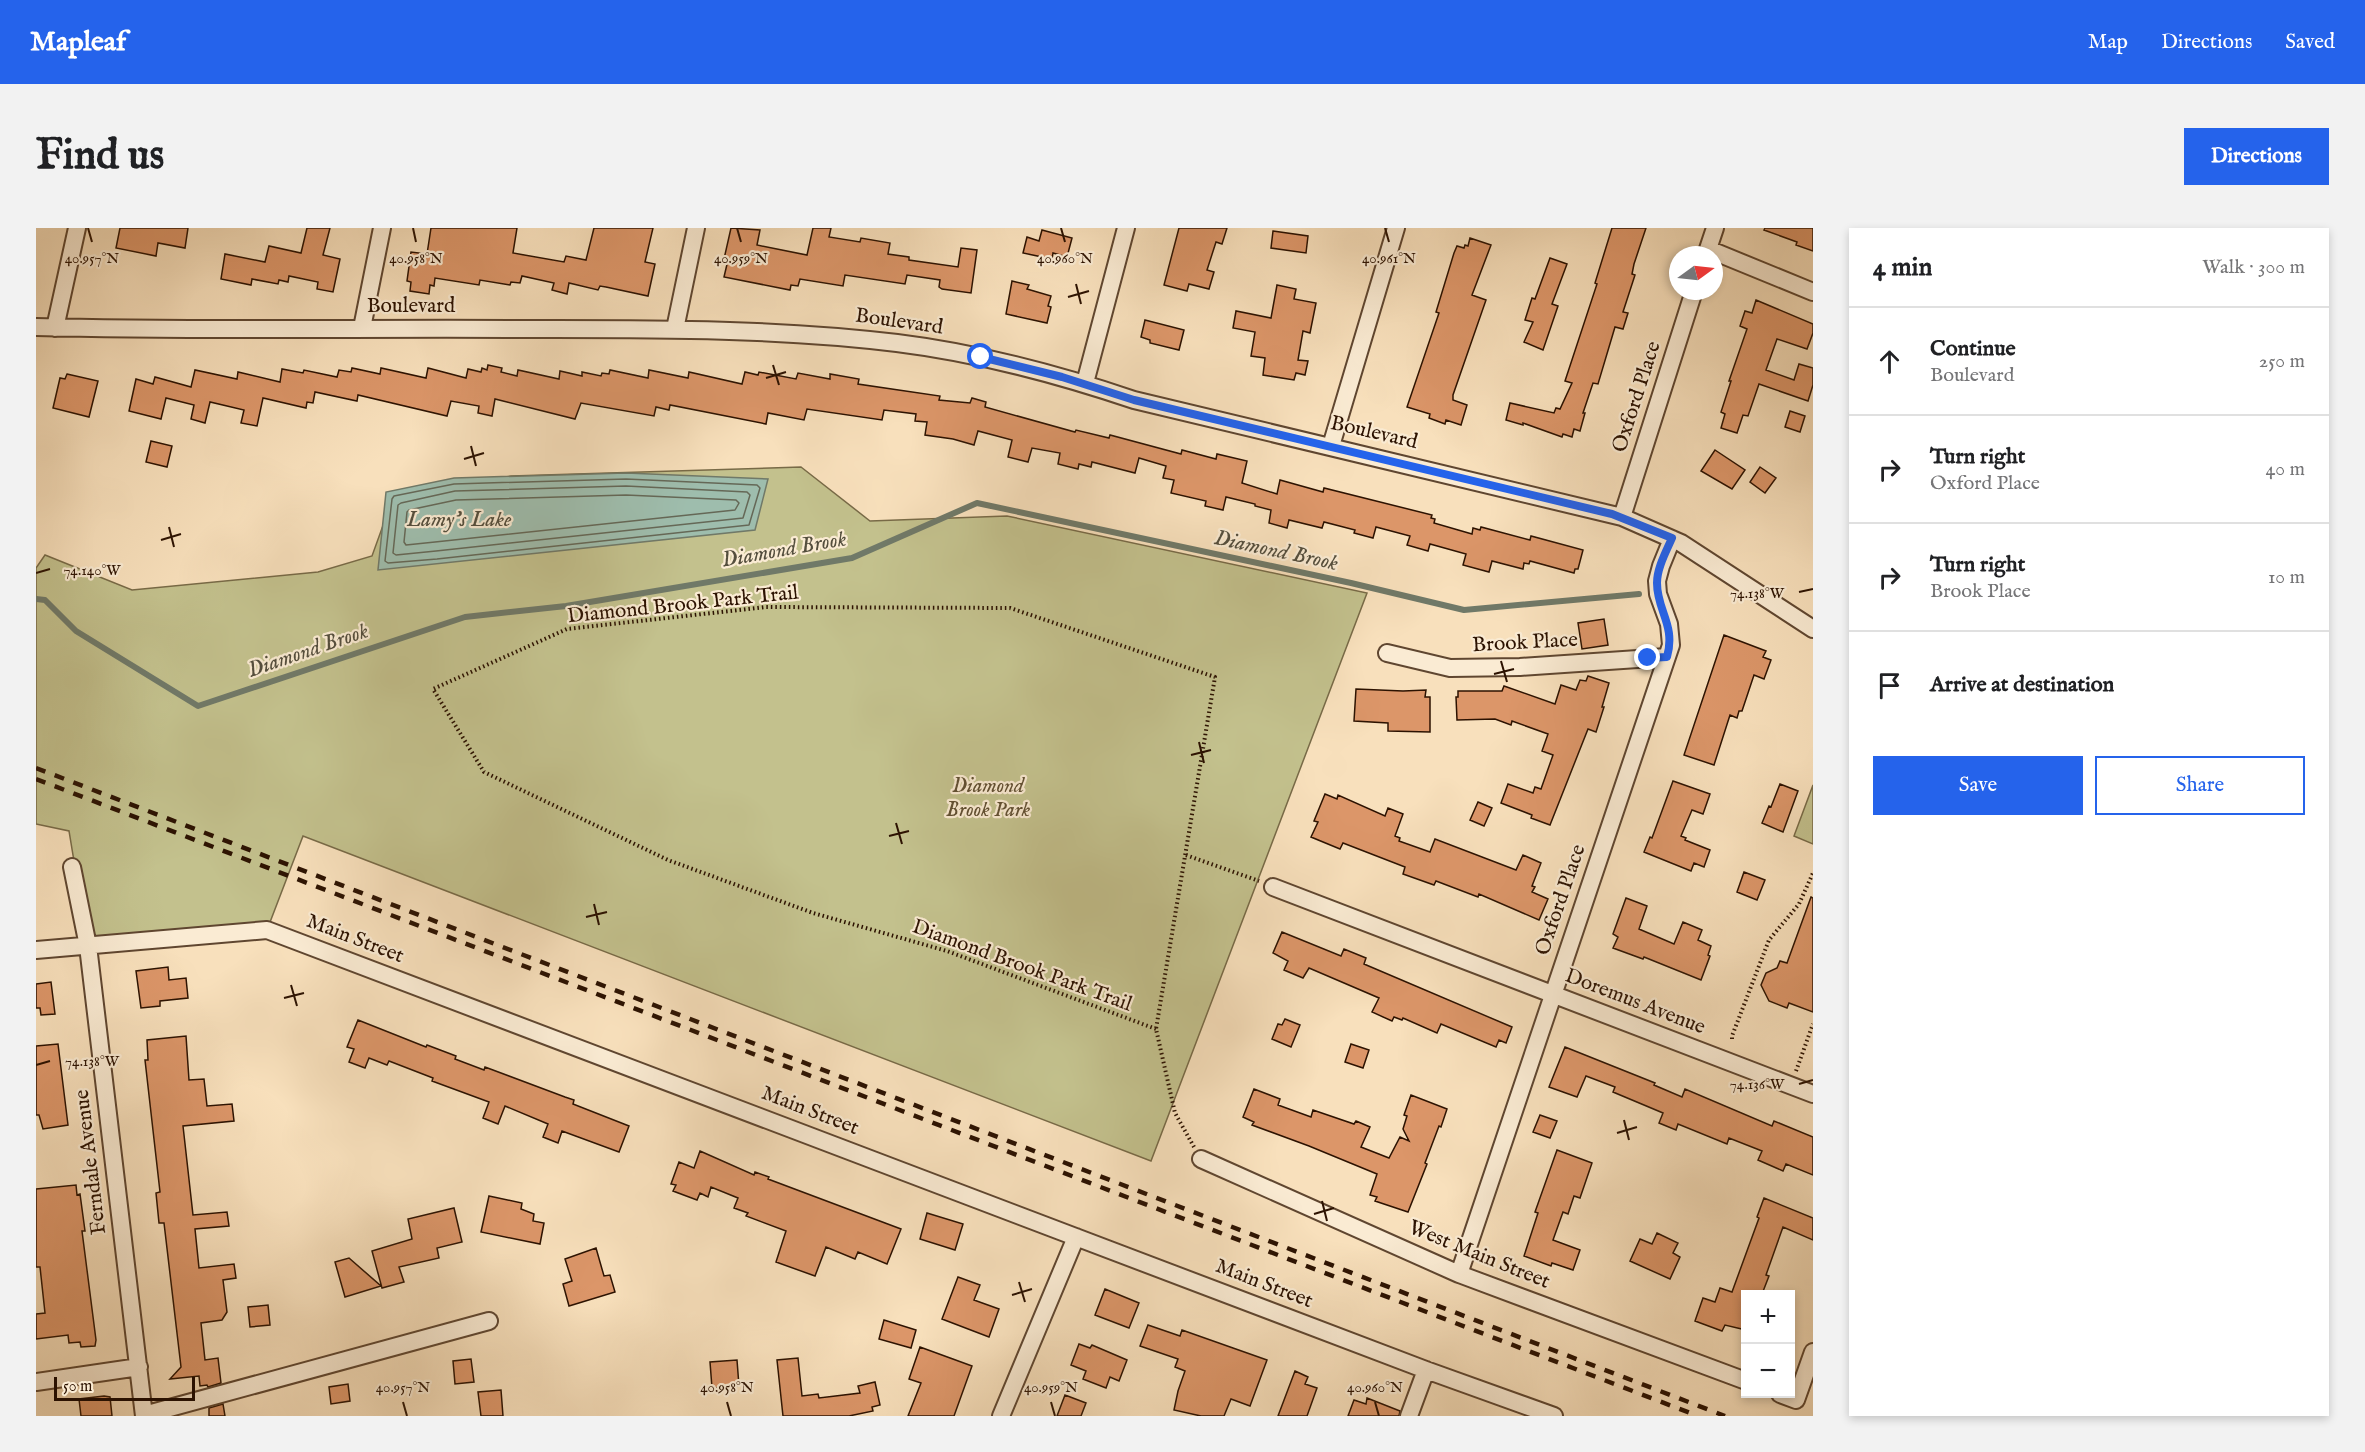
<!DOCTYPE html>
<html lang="en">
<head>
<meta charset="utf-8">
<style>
  :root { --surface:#fff; --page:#f2f2f2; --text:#202124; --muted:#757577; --line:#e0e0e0; --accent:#2563eb }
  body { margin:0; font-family:"IM FELL English",serif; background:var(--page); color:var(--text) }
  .controls { position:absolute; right:18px; bottom:18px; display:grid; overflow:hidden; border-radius:0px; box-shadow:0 3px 9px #0003 }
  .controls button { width:54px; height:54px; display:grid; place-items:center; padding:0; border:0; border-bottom:2px solid var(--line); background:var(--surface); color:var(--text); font:30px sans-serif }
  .compass { position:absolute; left:1633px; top:18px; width:54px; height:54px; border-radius:50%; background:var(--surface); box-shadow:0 3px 9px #0003; rotate:75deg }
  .scale { position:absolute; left:18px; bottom:15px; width:141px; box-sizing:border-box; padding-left:6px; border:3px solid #2c1201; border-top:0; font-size:16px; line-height:21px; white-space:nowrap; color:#2c1201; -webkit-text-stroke:4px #faebd3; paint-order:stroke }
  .stop { position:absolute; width:18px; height:18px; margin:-14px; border:4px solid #2563eb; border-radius:50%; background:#fff }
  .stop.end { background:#2563eb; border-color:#fff; box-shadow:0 2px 6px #0008 }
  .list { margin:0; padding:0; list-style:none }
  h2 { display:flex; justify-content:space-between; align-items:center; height:78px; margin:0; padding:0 24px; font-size:26px }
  h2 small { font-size:20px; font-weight:400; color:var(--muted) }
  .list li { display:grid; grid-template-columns:39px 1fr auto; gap:18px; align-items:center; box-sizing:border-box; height:108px; padding:0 24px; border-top:2px solid var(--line) }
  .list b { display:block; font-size:22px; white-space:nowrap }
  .list p { margin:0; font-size:20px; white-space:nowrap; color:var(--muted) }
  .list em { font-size:20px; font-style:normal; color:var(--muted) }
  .actions { display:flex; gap:12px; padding:18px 24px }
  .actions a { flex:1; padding:14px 0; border:2px solid var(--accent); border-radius:0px; text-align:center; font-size:21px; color:var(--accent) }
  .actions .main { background:var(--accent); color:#fff }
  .icon { flex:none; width:33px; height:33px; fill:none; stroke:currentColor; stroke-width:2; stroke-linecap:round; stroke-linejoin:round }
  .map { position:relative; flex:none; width:1777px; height:1188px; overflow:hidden; border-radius:0px }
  header { display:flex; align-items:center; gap:36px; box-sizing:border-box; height:84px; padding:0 30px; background:var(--accent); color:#fff }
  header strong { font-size:28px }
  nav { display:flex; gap:33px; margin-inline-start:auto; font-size:21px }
  .intro { display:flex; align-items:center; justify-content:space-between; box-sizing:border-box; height:144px; padding:0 36px }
  h1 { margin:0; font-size:42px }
  .button { padding:15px 27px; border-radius:0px; background:var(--accent); color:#fff; font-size:21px; font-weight:700 }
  main { display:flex; gap:36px; padding:0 36px }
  aside { flex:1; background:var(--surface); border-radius:0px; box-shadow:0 3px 9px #0003 }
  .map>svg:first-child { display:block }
  .green { fill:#c3c18d; stroke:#786a47; stroke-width:1.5 }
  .water { fill:#9ebdad; stroke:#707968; stroke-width:1.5 }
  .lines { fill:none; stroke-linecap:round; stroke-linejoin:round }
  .shore { stroke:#656857; stroke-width:1.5 }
  .stream { stroke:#707968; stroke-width:6 }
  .building { fill:#dc9669; stroke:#2c1201; stroke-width:1.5 }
  .minor-casing { stroke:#5f4630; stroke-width:20 }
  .path { stroke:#2c1201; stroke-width:4; stroke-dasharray:1.5 3; stroke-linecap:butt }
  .minor { stroke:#faebd3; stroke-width:16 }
  .rail { stroke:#2c1201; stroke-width:4.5; stroke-dasharray:10 10; stroke-linecap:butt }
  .route { stroke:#2563eb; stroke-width:8 }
  .ticks { fill:none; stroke:#2c1201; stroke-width:2 }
  .labels { text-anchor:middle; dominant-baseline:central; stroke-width:4.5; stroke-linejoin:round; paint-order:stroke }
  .street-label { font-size:21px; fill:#2c1201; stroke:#faebd3 }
  .park-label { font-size:21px; font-style:italic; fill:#614f32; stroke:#faebd3 }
  .water-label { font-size:22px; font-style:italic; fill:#544e3d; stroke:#faebd3 }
  .ticks-label { font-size:15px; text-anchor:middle; fill:#2c1201; stroke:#faebd3; stroke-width:4.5; stroke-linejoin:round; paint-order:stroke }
</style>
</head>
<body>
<header>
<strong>Mapleaf</strong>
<nav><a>Map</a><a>Directions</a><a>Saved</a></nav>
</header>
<div class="intro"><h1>Find us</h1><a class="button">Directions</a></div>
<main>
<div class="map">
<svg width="1777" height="1188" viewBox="0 0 1777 1188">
  <rect width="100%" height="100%" fill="#f8e0bc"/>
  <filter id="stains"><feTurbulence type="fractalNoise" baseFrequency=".00333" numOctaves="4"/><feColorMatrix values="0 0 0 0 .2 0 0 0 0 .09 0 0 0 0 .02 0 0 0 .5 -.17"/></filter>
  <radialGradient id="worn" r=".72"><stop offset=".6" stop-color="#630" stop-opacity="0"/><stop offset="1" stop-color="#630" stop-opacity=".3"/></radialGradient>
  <path class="green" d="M765,239L834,293L971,288L1331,365L1115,933L267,608L231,702L52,718L33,603L0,596V340L9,327L96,362L282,344L336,328L358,267L475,248Z
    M1777,557V616L1758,608Z"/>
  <path class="water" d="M590,245L732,251L719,302L342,342L350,264L418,250Z"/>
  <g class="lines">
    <path class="shore" d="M590,251L721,257L724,260L713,297L401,331L352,335L349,333L356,271L358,268L418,256Z
      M590,258L711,264L714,267L707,290L400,323L360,327L357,325L362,277L365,275L419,263Z
      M590,267L700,272L703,275L699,282L399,314L370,317L368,314L371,284L373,282L420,272Z"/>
    <path class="stream" d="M0,371L9,372L40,403L162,478L429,389L530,378L816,330L941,275L1315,355L1428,382L1603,366"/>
  </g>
  <path class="building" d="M84,0H152L149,20L122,15L120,28L80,20Z
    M271,0H294L287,27L304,31L297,64L281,61L282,54L253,48L252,54L243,52L242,56L216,51L215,57L185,51L189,26L229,34L233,18L265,25Z
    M395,0H481L477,25L528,34L530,28L550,32L558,0H617L609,34L619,36L612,68L570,59L564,58L562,62L533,55L531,66L516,62L518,55L486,48L484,55L475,54L474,57L444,52L443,57L399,50L398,58L394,57L393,66L374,63L375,54L371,53L375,24L391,26Z
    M695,0L724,2L721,17L771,27L777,0H795L793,9L824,14L825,10L854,15L852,26L873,29V32L922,39L925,20L941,22L935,65L906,61L903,59L904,52L871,47L869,56L809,47L807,58L764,51L762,58L755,57L754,62L688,49L692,32L688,31Z
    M1143,0H1191L1186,16L1180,14L1171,42L1178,44L1173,61L1153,56L1151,63L1128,57Z
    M1576,0H1610L1598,36L1596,46L1599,47L1587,84L1592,85L1587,101L1579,99L1562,156L1557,155L1547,185H1549L1544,203L1538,201L1536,209L1527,206L1526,209L1487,195V197L1470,192L1474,175L1518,185L1520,180L1524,181L1536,155L1529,153L1561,56L1559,55Z
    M1729,0H1777V23L1760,17L1761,14L1728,2Z
    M1006,2L1036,10L1031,29L1017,25L1016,31L987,25L991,9L1003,13Z
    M1237,3L1272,8L1270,25L1235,20Z
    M1434,10L1455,17L1436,67L1450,72L1417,167V172L1431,177L1425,197L1410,192L1409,196L1393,190L1394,186L1371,179L1403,85L1400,84L1418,25L1421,18L1428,20L1429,17L1432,18Z
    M1514,30L1531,36L1516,76L1522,78L1507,122L1488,114L1497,94L1489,92L1496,70L1499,71Z
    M976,53L993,57L991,61L1015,68L1012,78L1015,79L1011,95L970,86Z
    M1241,57L1260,61L1258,71L1280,75L1274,105L1267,103L1262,132L1272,133L1269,147L1260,145L1258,152L1227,147L1229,130L1215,128L1219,104L1197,100L1200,83L1235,90Z
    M1720,72L1777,96V105L1771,121L1741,111L1730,142L1758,152L1763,136L1777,140V157L1772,173L1723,156L1712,188L1707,187L1701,205L1685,200L1689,186L1685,184L1695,153H1693L1711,101L1704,98L1709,83L1716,85Z
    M1109,92L1148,102L1143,122L1114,115V112L1105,109Z
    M452,137L466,140L465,144L481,148L482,142L523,151L524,143L546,148V144L565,148L566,145L573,146L574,142L612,150L613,142L652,150L653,144L706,156L709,144L722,147L723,144L760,151L762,145L794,151V146L823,151L822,156L904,168L903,172L934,175L936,170L950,174L949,179L1039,204L1040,202L1073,210L1074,207L1145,226L1146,222L1180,231L1181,226L1211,233L1206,255L1241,266L1244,252L1287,264L1288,260L1396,287L1395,290L1399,291L1398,295L1436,306L1437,300L1444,302L1445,299L1494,312L1495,308L1547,322L1542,341H1539L1538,345L1494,333L1493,336L1488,335L1487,341L1456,333L1453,344L1427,337L1430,326L1394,316L1392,323L1371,317L1374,308L1340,299L1337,310L1318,305L1319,302L1288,294L1286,300L1253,292L1251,300L1233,295L1235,282L1219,278V276L1190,269L1187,282L1169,278L1170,273L1135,265L1138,252L1127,250L1130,238L1103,230L1099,245L1056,234L1055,239L1043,236L1042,241L1022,236L1024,225L996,220L992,234L972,229L976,212L942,203L938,217L917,211L889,207L891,194L879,193L880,186L848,182L846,192L771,181L768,192L732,185L730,196L634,177L633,182L620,179L618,188L545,175L539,191L459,171L456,188L442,185L443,178L415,173L411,188L322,167L321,173L279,164L277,175L271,174L270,180L227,170L221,198L205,195L208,182L174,174L169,195L155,191L158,177L130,170L125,191L93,183L100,151L117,156L119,149L155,159L159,142L201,151L202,144L244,154L246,141L267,145L268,142L301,149L303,142L315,144L316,140L344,146L345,140L390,150L392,140L430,150L432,141L445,144L446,140L451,142Z
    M31,146L62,153L53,189L17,180L24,150L29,151Z
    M1754,183L1769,188L1764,204L1749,199Z
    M115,213L136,218L131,239L110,234Z
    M1679,222L1709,242L1696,261L1665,243Z
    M1724,239L1740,250L1729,265L1714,254Z
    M1568,391L1572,417L1546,421L1542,395Z
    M1688,407L1730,423L1727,429L1735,432L1728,451L1718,447L1706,483H1703L1701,490L1694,487L1678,537L1648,527Z
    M1552,448L1573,455L1566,479H1568L1560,504L1552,501L1514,597L1495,590L1496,587L1465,575L1472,556L1497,565L1499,559L1505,561L1517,527L1506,523L1512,506L1476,493L1475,497L1459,491L1421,492L1420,469H1422V463H1466L1468,458L1519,476L1525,457L1540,462L1544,452L1550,453Z
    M1320,461L1367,463L1390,462L1389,469H1394V504L1352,503V495L1318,493Z
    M1637,553L1674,566L1667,586L1656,582L1645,608L1650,610L1649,612L1674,622L1668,639L1658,635L1655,643L1608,624L1614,609L1616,610Z
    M1744,556L1762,563L1747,604L1726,595L1733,578L1735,579Z
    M1289,566L1301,571L1302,567L1349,588L1352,580L1367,586L1359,608L1364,610L1363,613L1394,624L1399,611L1480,642L1487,627L1505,635L1496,658L1499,659L1496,664L1512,671L1503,692L1443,666L1442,669L1400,653L1398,657L1367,646L1369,639L1307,615L1304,621L1275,609L1282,594L1278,593Z
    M1442,574L1456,580L1448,598L1434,592Z
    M1708,644L1729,652L1721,672L1701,664Z
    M1775,669L1777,670V784L1753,775L1751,780L1733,773L1725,757L1730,745L1741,740L1744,733L1751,735Z
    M1590,670L1611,678L1603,701L1638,716L1647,694L1666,702L1662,712L1675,718L1672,727L1674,728L1665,752L1608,729L1607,731L1577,720L1582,709L1577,706Z
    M1246,704L1305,728L1308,721L1330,730L1328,736L1476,799L1470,815L1463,812L1460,819L1405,796L1401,805L1367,790L1366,792L1358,789L1356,793L1336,784L1343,770L1273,740L1267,750L1248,742L1252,733L1237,725Z
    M132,739L133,752L150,750L152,770L124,773V778L105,780L100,743Z
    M15,754L19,786L5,787L4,780H0V756Z
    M1249,791L1264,797L1255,819L1236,811L1242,796L1246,797Z
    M322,792L390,819L391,817L420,828L419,831L448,842L449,839L529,869L538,872L537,876L593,898L583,924L526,903L522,915L507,909L512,896L469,878L462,896L447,890L453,874L396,853L397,850L353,833L351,837L333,830L329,840L313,834L318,821L311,819Z
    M150,808L153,852L168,851L171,878L196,876L198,893L147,898L157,987L191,984L193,998L159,1001L163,1040L198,1036L200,1050L187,1052L191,1084L186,1092L165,1095L169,1132L182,1130L185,1155L172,1159L171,1157L164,1158L163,1148L134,1151L145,1139L128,995H123L120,965L124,964L109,832H112L111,812Z
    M22,816L32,897L7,901L3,887H0V818Z
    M1315,816L1333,822L1327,840L1309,834Z
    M1529,819L1619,855L1618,857L1646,869L1649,861L1736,898L1738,893L1777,909V947L1750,936L1747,943L1722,932L1726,923L1693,910L1691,916L1642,896L1640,902L1623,895L1627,885L1577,864L1579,859L1550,848L1541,869L1513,859Z
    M1218,861L1244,871L1242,877L1275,889L1277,882L1318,896L1320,893L1334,899L1325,919L1353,930L1364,909L1373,913L1367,901L1371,888L1368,887L1375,867L1411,881L1405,899L1403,898L1389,935L1391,936L1372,984L1339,973L1341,969L1334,967L1341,946L1273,918L1216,897L1218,894L1207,889Z
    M1504,887L1521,893L1514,910L1497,904Z
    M1521,922L1556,935L1544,970L1538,968L1532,986L1527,984L1517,1012L1544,1022L1537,1042L1516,1035L1515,1038L1488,1028L1502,985L1499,984Z
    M664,923L718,947L719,944L733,949L732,951L865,1001L851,1036L822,1024L819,1031L790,1019L779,1048L740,1034L750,1003L710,988L712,985L698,980L702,970L675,959L672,969L664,965L661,972L637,963L640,957L635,956L643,934L658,940Z
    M40,957L41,967L44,966L49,1003H46L60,1112L59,1118L45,1119L44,1114L33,1115L32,1107L0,1111V1086L9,1085L4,1039H0V961Z
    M453,968L486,975L485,981L498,986L497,993L508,995L504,1016L445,1004Z
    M1728,970L1777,990V1012L1747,999L1730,1047L1733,1048L1726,1066H1710V1102L1689,1097L1686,1103L1659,1093L1667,1070L1679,1074L1684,1060L1696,1064L1723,990L1721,989Z
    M418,980L426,1014L401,1020L403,1030L363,1039L368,1054L346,1060L336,1023L376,1011L372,991Z
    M891,985L927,996L919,1022L884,1011Z
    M1621,1005L1642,1015L1637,1025L1644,1029L1634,1051L1594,1033L1604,1011L1616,1016Z
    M560,1020L568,1048L574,1047L579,1064L533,1078L527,1056L536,1053L529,1031Z
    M313,1030L345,1058L309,1069L299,1034Z
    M922,1049L944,1057L938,1072L963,1081L953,1109L906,1091Z
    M1069,1061L1103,1075L1093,1100L1059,1087Z
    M232,1077L234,1097L214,1099L212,1079Z
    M848,1092L880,1102L875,1120L843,1111Z
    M1112,1097L1144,1108L1146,1102L1231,1132L1214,1178L1195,1171L1188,1188H1165L1138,1182L1142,1163L1149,1143L1139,1139L1142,1131L1104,1118Z
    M1043,1116L1054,1120L1056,1117L1091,1132L1083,1153L1074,1149L1070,1160L1047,1151L1050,1143L1035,1137Z
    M884,1119L936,1138L918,1188H872L885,1155L873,1151Z
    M762,1130L766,1168L782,1166L783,1170L824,1165L822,1158L839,1154L844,1177L836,1179L837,1183L813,1188H747L741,1132Z
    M435,1131L438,1154L419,1156L417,1133Z
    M701,1132L703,1158L676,1160L674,1134Z
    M1259,1143L1272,1149L1269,1156L1281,1160L1271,1188H1242Z
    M312,1156L314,1173L295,1176L293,1159Z
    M465,1162L467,1188H445L442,1164Z
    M1029,1167L1050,1175L1045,1188H1021Z
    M68,1168L74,1169L76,1188H45L43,1171Z
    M1331,1170L1364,1183L1363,1188H1312L1318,1172L1330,1176Z
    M187,1176L189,1188H173V1180Z"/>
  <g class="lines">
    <g class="minor-casing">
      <path id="minor" d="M1672,21L1777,64
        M1670,27L1679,0
        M0,99C163,103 326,100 489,101C613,101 738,100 861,115C942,125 1021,146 1098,172L1586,289L1645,315L1777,401
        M19,100L41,0
        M326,100L346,0
        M639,101L660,0
        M1049,155L1090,0
        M1295,218L1360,0
        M1586,289L1658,63
        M1351,425L1414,440L1484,439L1631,429
        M36,639L52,718L108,1188
        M1237,659L1777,866
        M0,722L231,702L1390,1142L1518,1188
        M1165,931L1423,1046L1710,1153
        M1423,1046L1635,417L1633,396L1622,366L1621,353L1625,338L1636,311
        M0,1154L103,1139
        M1744,1166L1760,1172L1777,1124
        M108,1187L453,1093
        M965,1188L1040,1009
        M1373,1188L1390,1142"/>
    </g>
    <path class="path" d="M1150,627L1223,653
      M1120,801L911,723L777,685L632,632L448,544L397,461L531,401L730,379L974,380L1179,449L1120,801L1139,885L1158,919
      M1696,811V808L1733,712L1763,676L1777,645
      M1760,843L1777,796"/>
    <use href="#minor" class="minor"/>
    <path class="rail" d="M0,540L1689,1188
      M0,551L1662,1188"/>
  </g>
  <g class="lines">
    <path class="route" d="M945,129L1026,149L1098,172L1576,286L1636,310C1630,324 1621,340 1621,355C1621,383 1640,397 1631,429L1612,430"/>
  </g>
  <path class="ticks" d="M52,0L56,14M377,0L380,14M701,0L705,14M1025,0L1029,14M1349,0L1353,14M1040,56L1045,76M1032,69L1053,63M737,137L743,157M730,150L750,144M435,218L440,238M428,231L448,225M133,299L138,319M125,312L145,306M0,345L14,341M1763,364L1777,361M1465,433L1471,454M1458,446L1478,441M1163,514L1168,535M1155,527L1175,522M860,595L866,616M853,608L873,603M558,676L563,697M550,689L571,684M255,757L261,778M248,770L268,765M0,837L14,833M1763,856L1777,852M1588,892L1593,912M1581,905L1601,899M1286,973L1291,993M1278,986L1298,980M983,1054L989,1074M976,1067L996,1061M367,1174L371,1188M691,1174L695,1188M1015,1174L1019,1188M1339,1174L1343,1188"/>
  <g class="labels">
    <g class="street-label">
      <text x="375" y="78">Boulevard</text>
      <text transform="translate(863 94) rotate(8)">Boulevard</text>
      <text transform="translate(1601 169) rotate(-72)">Oxford Place</text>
      <text transform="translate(1338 205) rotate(13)">Boulevard</text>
      <text transform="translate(647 377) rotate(-6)">Diamond Brook Park Trail</text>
      <text transform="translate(1489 415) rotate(-3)">Brook Place</text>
      <text transform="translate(1525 672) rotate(-71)">Oxford Place</text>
      <text transform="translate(319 711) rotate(21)">Main Street</text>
      <text transform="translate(986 738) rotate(20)">Diamond Brook Park Trail</text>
      <text transform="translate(1599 774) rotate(21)">Doremus Avenue</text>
      <text transform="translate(774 883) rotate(21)">Main Street</text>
      <text transform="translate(55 934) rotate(-97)">Ferndale Avenue</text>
      <text transform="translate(1443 1027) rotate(22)">West Main Street</text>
      <text transform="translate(1228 1056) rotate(21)">Main Street</text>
    </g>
    <g class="park-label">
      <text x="952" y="558">Diamond<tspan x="952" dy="24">Brook Park</tspan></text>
    </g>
    <g class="water-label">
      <text x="423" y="292">Lamy's Lake</text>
      <text transform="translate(748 322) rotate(-10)">Diamond Brook</text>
      <text transform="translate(1240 323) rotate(12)">Diamond Brook</text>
      <text transform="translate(272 423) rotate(-19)">Diamond Brook</text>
    </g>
  </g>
  <g class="ticks-label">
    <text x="56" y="35">40.957°N</text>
    <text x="380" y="35">40.958°N</text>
    <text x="705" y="35">40.959°N</text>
    <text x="1029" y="35">40.960°N</text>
    <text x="1353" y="35">40.961°N</text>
    <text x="56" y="347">74.140°W</text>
    <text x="1721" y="370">74.138°W</text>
    <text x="56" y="838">74.138°W</text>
    <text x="1721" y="861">74.136°W</text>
    <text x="367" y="1164">40.957°N</text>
    <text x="691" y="1164">40.958°N</text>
    <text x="1015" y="1164">40.959°N</text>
    <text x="1339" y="1164">40.960°N</text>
  </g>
  <rect width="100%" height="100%" filter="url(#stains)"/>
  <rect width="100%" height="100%" fill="url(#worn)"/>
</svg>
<div class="controls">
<button>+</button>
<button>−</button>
</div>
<svg class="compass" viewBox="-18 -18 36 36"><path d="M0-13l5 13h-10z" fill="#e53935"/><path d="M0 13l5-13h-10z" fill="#757577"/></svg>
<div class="scale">50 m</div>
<div class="stop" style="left:945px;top:129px"></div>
<div class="stop end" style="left:1612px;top:430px"></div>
</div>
<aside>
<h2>4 min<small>Walk · 300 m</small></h2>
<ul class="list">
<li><svg class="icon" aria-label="ahead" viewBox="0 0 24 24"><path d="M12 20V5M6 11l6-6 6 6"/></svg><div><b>Continue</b><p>Boulevard</p></div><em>250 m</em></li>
<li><svg class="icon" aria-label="right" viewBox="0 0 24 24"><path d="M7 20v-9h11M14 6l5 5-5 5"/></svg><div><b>Turn right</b><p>Oxford Place</p></div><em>40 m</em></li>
<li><svg class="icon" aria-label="right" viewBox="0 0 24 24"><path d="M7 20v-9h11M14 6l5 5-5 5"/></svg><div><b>Turn right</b><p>Brook Place</p></div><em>10 m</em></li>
<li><svg class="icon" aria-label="arrive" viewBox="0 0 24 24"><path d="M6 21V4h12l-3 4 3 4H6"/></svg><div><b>Arrive at destination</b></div></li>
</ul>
<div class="actions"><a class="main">Save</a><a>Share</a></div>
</aside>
</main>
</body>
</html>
